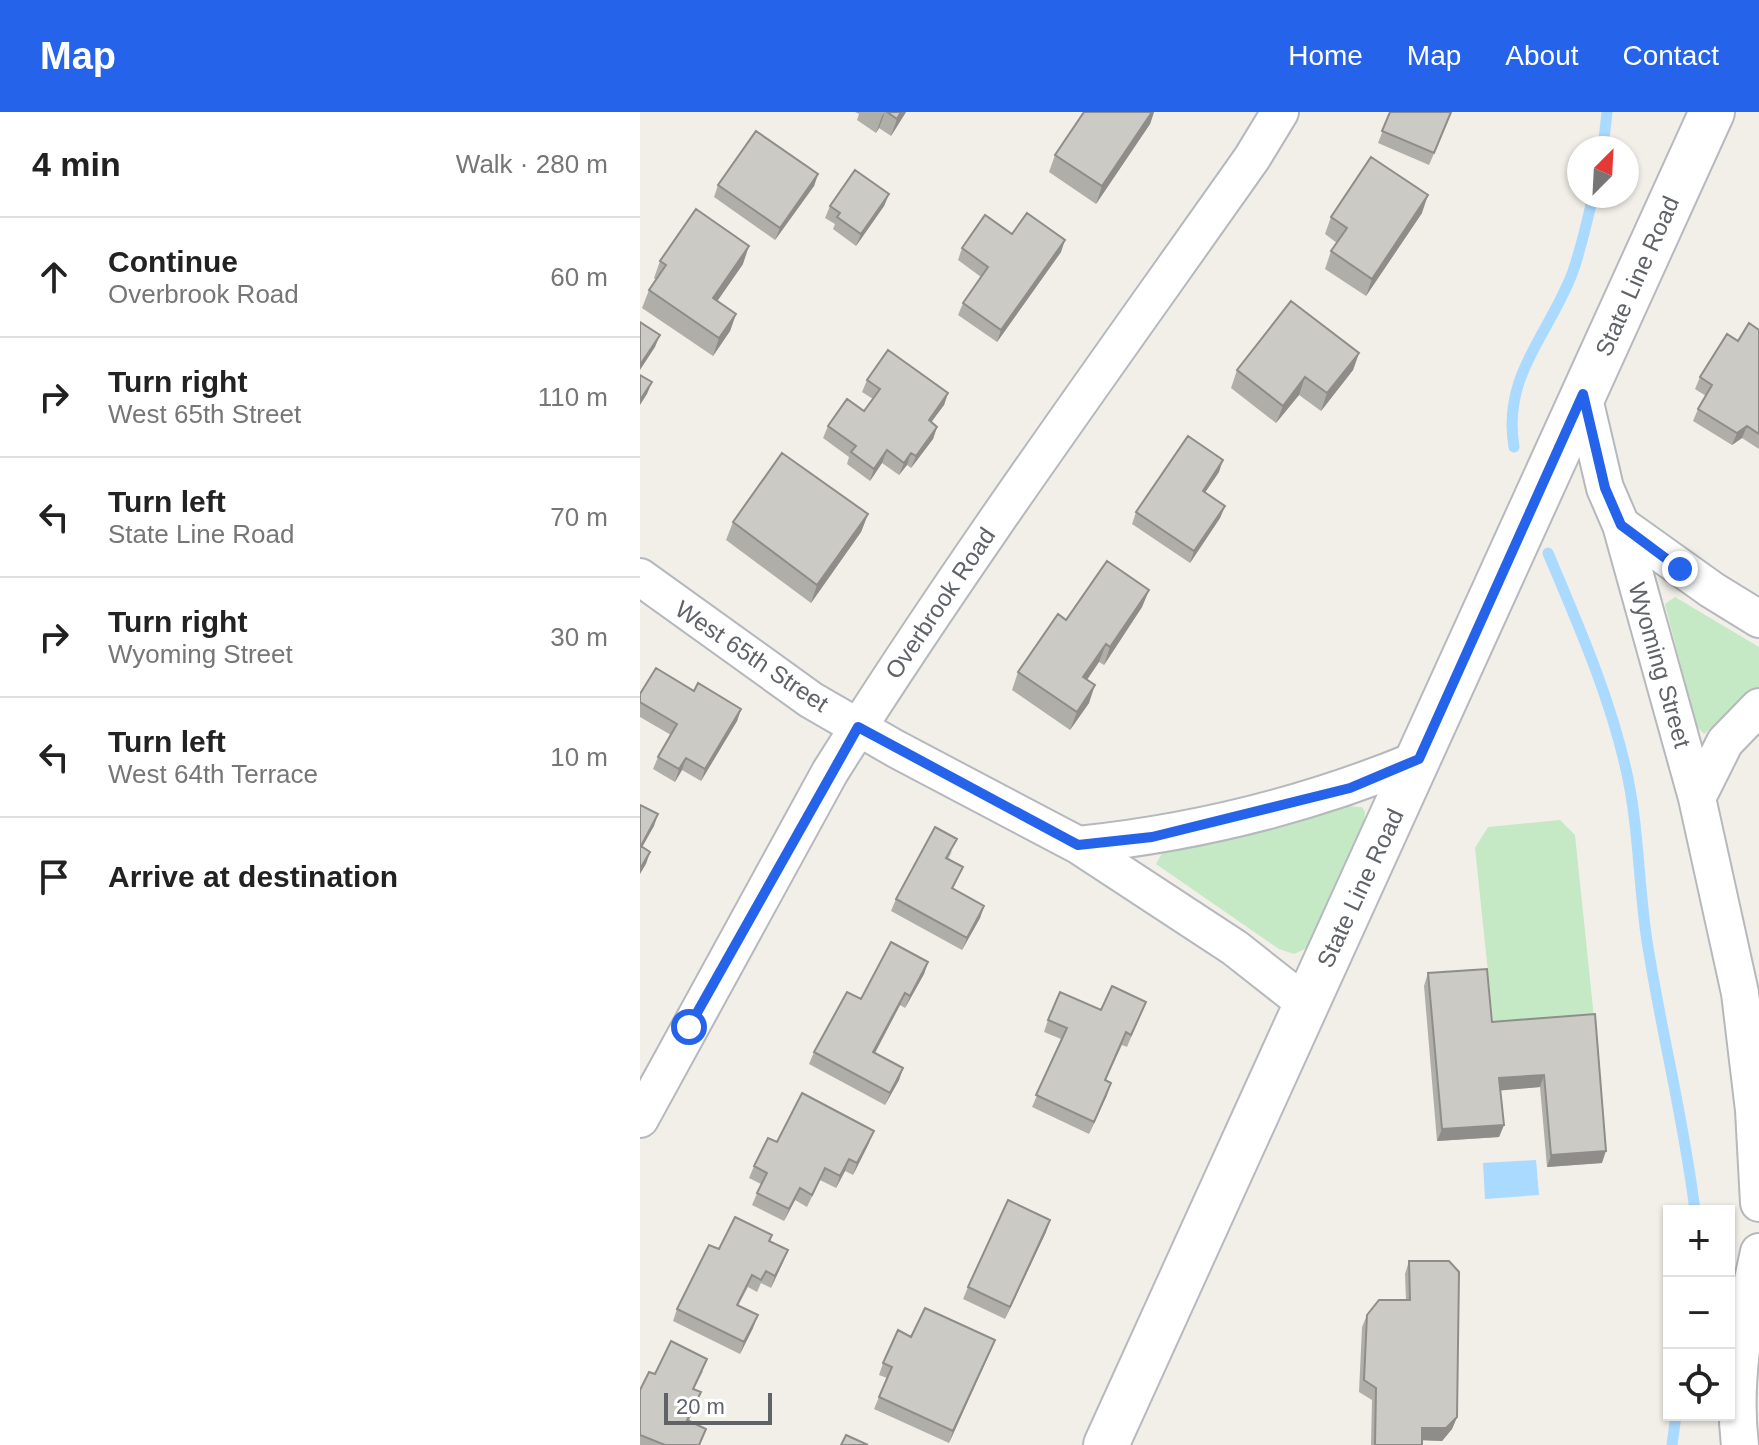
<!DOCTYPE html>
<html lang="en">
<head>
<meta charset="utf-8">
<style>
  :root { --surface:#fff; --page:#f2f2f2; --text:#222; --muted:#767676; --line:#e0e0e0; --accent:#2563eb }
  body { margin:0; font-family:Arial,sans-serif; background:var(--page); color:var(--text) }
  .controls { position:absolute; right:24px; bottom:24px; display:grid; overflow:hidden; border-radius:0px; box-shadow:0 2px 6px #0004 }
  .controls button { width:72px; height:72px; display:grid; place-items:center; padding:0; border:0; border-bottom:2px solid var(--line); background:var(--surface); color:var(--text); font:40px sans-serif }
  .compass { position:absolute; left:927px; top:24px; width:72px; height:72px; border-radius:50%; background:var(--surface); box-shadow:0 2px 6px #0004; rotate:24deg }
  .scale { position:absolute; left:24px; bottom:20px; width:108px; box-sizing:border-box; padding-left:8px; border:4px solid #5f6368; border-top:0; font-size:22px; line-height:28px; white-space:nowrap; color:#5f6368; -webkit-text-stroke:6px #fff; paint-order:stroke }
  .stop { position:absolute; width:24px; height:24px; margin:-18px; border:6px solid #2563eb; border-radius:50%; background:#fff }
  .stop.end { background:#2563eb; border-color:#fff; box-shadow:0 2px 8px #0008 }
  .list { margin:0; padding:0; list-style:none }
  h2 { display:flex; justify-content:space-between; align-items:center; height:104px; margin:0; padding:0 32px; font-size:34px }
  h2 small { font-size:26px; font-weight:400; color:var(--muted) }
  .list li { display:grid; grid-template-columns:52px 1fr auto; gap:24px; align-items:center; box-sizing:border-box; height:120px; padding:0 32px; border-top:2px solid var(--line) }
  .list b { display:block; font-size:30px; white-space:nowrap }
  .list p { margin:0; font-size:26px; white-space:nowrap; color:var(--muted) }
  .list em { font-size:26px; font-style:normal; color:var(--muted) }
  .icon { flex:none; width:44px; height:44px; fill:none; stroke:currentColor; stroke-width:2; stroke-linecap:round; stroke-linejoin:round }
  .map { position:relative; flex:none; width:1119px; height:1333px; overflow:hidden }
  header { display:flex; align-items:center; gap:48px; box-sizing:border-box; height:112px; padding:0 40px; background:var(--accent); color:#fff }
  header strong { font-size:38px }
  nav { display:flex; gap:44px; margin-inline-start:auto; font-size:28px }
  main { display:flex }
  aside { flex:1; background:var(--surface) }
  .map>svg:first-child { display:block }
  .green { fill:#c5e8c5 }
  .water { fill:#aadaff }
  .lines { fill:none; stroke-linecap:round; stroke-linejoin:round }
  .stream { stroke:#aadaff; stroke-width:11 }
  .minor-casing { stroke:#b5b8bc; stroke-width:40 }
  .secondary-casing { stroke:#b6babf; stroke-width:48 }
  .minor { stroke:#fff; stroke-width:36 }
  .secondary { stroke:#fff; stroke-width:44 }
  .wall { fill:#afaea9 }
  .shaded-wall { fill:#8f8d8a }
  .building { fill:#cccac5; stroke:#8f8d8a; stroke-width:2 }
  .route { stroke:#2563eb; stroke-width:10 }
  .labels { text-anchor:middle; dominant-baseline:central; stroke-width:7; stroke-linejoin:round; paint-order:stroke }
  .street-label { font-size:24px; fill:#5f6368; stroke:#fff }
</style>
</head>
<body>
<header>
<strong>Map</strong>
<nav><a>Home</a><a>Map</a><a>About</a><a>Contact</a></nav>
</header>
<main>
<aside>
<h2>4 min<small>Walk · 280 m</small></h2>
<ul class="list">
<li><svg class="icon" aria-label="ahead" viewBox="0 0 24 24"><path d="M12 20V5M6 11l6-6 6 6"/></svg><div><b>Continue</b><p>Overbrook Road</p></div><em>60 m</em></li>
<li><svg class="icon" aria-label="right" viewBox="0 0 24 24"><path d="M7 20v-9h11M14 6l5 5-5 5"/></svg><div><b>Turn right</b><p>West 65th Street</p></div><em>110 m</em></li>
<li><svg class="icon" aria-label="left" viewBox="0 0 24 24"><path d="M17 20v-9H6M10 6l-5 5 5 5"/></svg><div><b>Turn left</b><p>State Line Road</p></div><em>70 m</em></li>
<li><svg class="icon" aria-label="right" viewBox="0 0 24 24"><path d="M7 20v-9h11M14 6l5 5-5 5"/></svg><div><b>Turn right</b><p>Wyoming Street</p></div><em>30 m</em></li>
<li><svg class="icon" aria-label="left" viewBox="0 0 24 24"><path d="M17 20v-9H6M10 6l-5 5 5 5"/></svg><div><b>Turn left</b><p>West 64th Terrace</p></div><em>10 m</em></li>
<li><svg class="icon" aria-label="arrive" viewBox="0 0 24 24"><path d="M6 21V4h12l-3 4 3 4H6"/></svg><div><b>Arrive at destination</b></div></li>
</ul>
</aside>
<div class="map">
<svg width="1119" height="1333" viewBox="0 0 1119 1333">
  <rect width="100%" height="100%" fill="#f1efe8"/>
  <path class="green" d="M1035,485L1119,535V577L1109,580L1064,622L1056,614L1025,492Z
    M708,694L722,695L725,700L724,713L667,836L654,842L639,837L516,752L523,739L620,720Z
    M920,708L935,723L954,906L854,917L835,736L848,715Z"/>
  <path class="water" d="M896,1048L899,1083L845,1087L843,1051Z"/>
  <g class="lines">
    <path class="stream" d="M963,36L967,0
      M874,335C862,264 908,224 932,162C941,137 947,110 953,84
      M908,441C937,510 968,580 985,653C999,711 998,770 1007,829C1021,919 1044,1008 1055,1099
      M1032,1333L1036,1303"/>
    <g class="minor-casing">
      <path id="minor" d="M943,282L965,376L981,413L1057,686
        M981,413L1072,478L1119,507
        M0,465L171,588L256,637L438,733L595,836L666,892
        M1119,595L1085,630L1057,686L1100,881L1114,998L1119,1091
        M438,733C554,721 671,692 779,647
        M0,1007L190,660C322,450 469,249 612,46L640,0
        M1100,1333C1092,1269 1105,1203 1119,1140"/>
    </g>
    <g class="secondary-casing">
      <path id="secondary" d="M466,1333L1072,0"/>
    </g>
    <use href="#minor" class="minor"/>
    <use href="#secondary" class="secondary"/>
  </g>
  <path class="wall" d="M215,0H266L251,24L239,16L236,21L217,8L219,2Z
    M444,0H514L510,12L456,92L409,60L415,43Z
    M750,0H812L789,53L738,31Z
    M178,62L174,74L135,128L74,85L78,73Z
    M249,82L244,94L216,134L193,117L195,112L185,106L190,94Z
    M782,101L726,184L685,157L691,139L697,131L685,122L691,105Z
    M372,122L421,140L357,230L318,203L323,191L341,165L318,148L322,136Z
    M20,149L103,152L77,189L96,202L90,219L73,244L2,196L9,178L16,168L14,166Z
    M1119,218V337L1102,326L1092,333L1053,309L1058,297L1066,284L1055,277L1060,265L1098,229Z
    M719,241L713,258L681,299L659,283L636,311L591,276L597,258Z
    M227,268L308,281L304,293L291,310L297,315L293,327L271,356L267,353L259,363L242,351L230,369L207,352L209,345L183,326L188,314L224,299L233,287L222,280Z
    M579,360L565,380L585,394L580,406L550,451L492,412L496,400Z
    M228,402L221,420L171,491L86,428L93,410Z
    M509,478L502,495L464,553L459,550L447,568L449,591L430,618L372,578L378,560L426,508Z
    M54,579L101,597L97,609L61,669L42,658L35,670L13,657L18,645L31,623L0,605V582Z
    M312,739L308,747L323,755L313,777L344,794L340,806L322,838L251,799L256,787Z
    M288,850L284,862L265,896L260,893L235,941L263,956L259,968L245,993L169,952L174,940L221,887Z
    M788,861L852,910L955,902L962,1051L907,1055L900,975L860,978L864,1013L859,1025L797,1029L784,874Z
    M506,890L487,935L482,933L465,969L467,983L449,1022L392,995L421,927L404,920L408,908Z
    M137,1030L229,1031L213,1063L205,1059L196,1076L180,1068L167,1095L155,1088L144,1109L112,1093L121,1072L109,1066L114,1054Z
    M406,1120L365,1207L323,1187L328,1175Z
    M132,1123L130,1129L148,1138L143,1150L131,1176L121,1171L117,1180L108,1175L98,1194L113,1216L100,1242L33,1209L37,1197L79,1137Z
    M769,1149L817,1305L812,1317L802,1329L782,1328V1333H731L732,1288L719,1280L722,1215L727,1203L766,1188L765,1162Z
    M271,1225L350,1240L309,1331L234,1297L247,1266L239,1263L243,1251Z
    M63,1259L54,1277L56,1292L49,1309L66,1317L60,1333H0V1278L15,1262Z"/>
  <path class="shaded-wall" d="M245,0L239,16L236,21L242,4Z
    M261,0H266L251,24L257,7Z
    M512,0H514L510,12L456,92L462,74Z
    M178,62L174,74L135,128L140,116Z
    M249,82L244,94L216,134L221,122Z
    M788,83L782,101L726,184L732,167Z
    M425,128L421,140L357,230L361,218Z
    M109,134L103,152L67,204L73,186Z
    M96,202L90,219L73,244L79,226Z
    M20,223L15,235L0,258V253Z
    M719,241L713,258L681,299L687,281Z
    M665,265L659,283L636,311L643,294Z
    M12,270L7,282L0,293V288Z
    M308,281L304,293L284,320L289,308Z
    M1107,314L1102,326L1092,333L1097,321Z
    M297,315L293,327L271,356L276,344Z
    M247,338L242,351L230,369L234,357Z
    M271,341L267,353L259,363L264,351Z
    M583,348L579,360L558,391L563,379Z
    M585,394L580,406L550,451L554,439Z
    M228,402L221,420L171,491L177,473Z
    M509,478L502,495L464,553L470,535Z
    M466,532L459,550L437,582L443,565Z
    M455,573L449,591L430,618L437,600Z
    M101,597L97,609L61,669L65,657Z
    M46,646L42,658L35,670L39,657Z
    M18,702L14,714L0,739V736Z
    M10,740L6,752L0,762V757Z
    M344,794L340,806L322,838L327,826Z
    M288,850L284,862L265,896L270,884Z
    M265,881L260,893L229,952L233,940Z
    M263,956L259,968L245,993L250,981Z
    M904,963L900,975L855,979L859,966Z
    M471,971L467,983L449,1022L454,1010Z
    M864,1013L859,1025L797,1029L802,1017Z
    M234,1019L229,1031L213,1063L217,1051Z
    M966,1039L962,1051L907,1055L911,1043Z
    M209,1047L205,1059L196,1076L200,1064Z
    M160,1076L155,1088L144,1109L149,1097Z
    M410,1108L406,1120L365,1207L370,1195Z
    M148,1138L143,1150L131,1176L135,1164Z
    M118,1203L113,1216L100,1242L104,1230Z
    M355,1228L350,1240L309,1331L313,1319Z
    M817,1305L812,1317L802,1329L777,1328L782,1316Z"/>
  <path class="building" d="M247,0H261L257,7Z
    M444,0H512L462,74L415,43Z
    M750,0H811L794,41L742,19Z
    M116,19L178,62L140,116L78,73Z
    M731,45L788,83L732,167L691,139L707,116L691,105Z
    M215,58L249,82L221,122L197,105L200,101L190,94Z
    M56,97L109,134L73,186L96,202L79,226L9,178L26,153L20,149Z
    M387,101L425,128L361,218L323,191L348,155L322,136L345,103L372,122Z
    M651,189L719,241L687,281L665,265L643,294L597,258Z
    M0,210L20,223L0,253Z
    M1109,211L1119,218V322L1107,314L1097,321L1058,297L1072,273L1060,265L1087,222L1098,229Z
    M248,238L308,281L289,308L297,315L276,344L271,341L264,351L247,338L234,357L211,340L216,334L188,314L207,287L224,299L240,277L227,268Z
    M0,263L12,270L0,288Z
    M548,324L583,348L563,379L585,394L554,439L496,400Z
    M142,341L228,402L177,473L93,410Z
    M467,449L509,478L470,535L466,532L443,565L455,573L437,600L378,560L418,502L426,508Z
    M16,556L54,579L58,571L101,597L65,657L46,646L39,657L18,645L37,612L0,590V582Z
    M0,693L18,702L1,734L10,740L0,757Z
    M295,715L317,727L306,746L323,755L312,776L344,794L327,826L256,787Z
    M251,830L288,850L270,884L265,881L233,940L263,956L250,981L174,940L207,880L221,887Z
    M847,857L852,910L955,902L966,1039L911,1043L904,963L859,966L864,1013L802,1017L788,861Z
    M472,874L506,890L491,923L486,920L465,968L471,971L454,1010L396,983L427,916L408,908L420,880L461,898Z
    M162,981L234,1019L217,1051L209,1047L200,1064L185,1056L172,1083L160,1076L149,1097L117,1081L127,1061L114,1054L128,1026L137,1030Z
    M368,1088L410,1108L370,1195L328,1175Z
    M95,1105L132,1123L129,1129L148,1138L135,1164L126,1159L121,1168L112,1163L97,1193L118,1203L104,1230L37,1197L69,1133L79,1137Z
    M769,1149H809L819,1160L817,1305L806,1316H782V1333H735L736,1276L724,1268L727,1203L739,1188H770Z
    M285,1196L355,1228L313,1319L239,1285L252,1255L243,1251L258,1218L271,1225Z
    M31,1229L67,1247L53,1277L61,1280L47,1308L66,1317L59,1333H25L0,1323V1278L9,1260L15,1262Z
    M206,1323L228,1333H201Z"/>
  <g class="lines">
    <path class="route" d="M49,915L218,615L438,733L512,725L710,676L779,647L943,282L965,376L981,413L1040,457"/>
  </g>
  <g class="labels">
    <g class="street-label">
      <text transform="translate(997 164) rotate(-66)">State Line Road</text>
      <text transform="translate(300 491) rotate(-56)">Overbrook Road</text>
      <text transform="translate(112 544) rotate(34)">West 65th Street</text>
      <text transform="translate(1020 553) rotate(74)">Wyoming Street</text>
      <text transform="translate(720 776) rotate(-65)">State Line Road</text>
    </g>
  </g>
</svg>
<div class="controls">
<button>+</button>
<button>−</button>
<button><svg class="icon" aria-label="locate" viewBox="0 0 24 24"><circle cx="12" cy="12" r="6"/><path d="M12 2v4M12 18v4M2 12h4M18 12h4"/></svg></button>
</div>
<svg class="compass" viewBox="-18 -18 36 36"><path d="M0-13l5 13h-10z" fill="#e53935"/><path d="M0 13l5-13h-10z" fill="#767676"/></svg>
<div class="scale">20 m</div>
<div class="stop" style="left:49px;top:915px"></div>
<div class="stop end" style="left:1040px;top:457px"></div>
</div>
</main>
</body>
</html>
